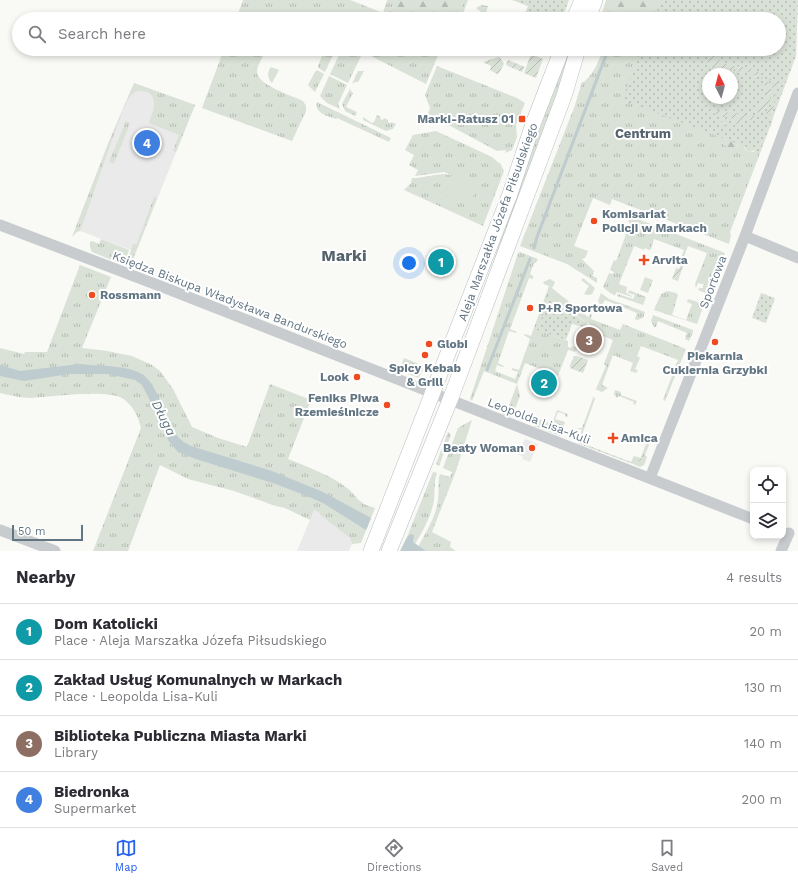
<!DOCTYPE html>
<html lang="en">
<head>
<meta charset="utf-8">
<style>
  :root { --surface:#fff; --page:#f7f7f7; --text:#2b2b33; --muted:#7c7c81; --line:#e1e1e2; --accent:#2563eb }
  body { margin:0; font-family:"Work Sans",sans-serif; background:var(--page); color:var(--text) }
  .controls { position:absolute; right:12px; bottom:12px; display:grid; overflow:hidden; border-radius:8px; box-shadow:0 2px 6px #0003 }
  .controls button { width:36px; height:36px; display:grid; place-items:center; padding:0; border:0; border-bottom:1px solid var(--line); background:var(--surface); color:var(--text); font:20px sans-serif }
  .compass { position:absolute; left:702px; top:68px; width:36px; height:36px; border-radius:50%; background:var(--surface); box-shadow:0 2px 6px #0003; rotate:354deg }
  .scale { position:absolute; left:12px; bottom:10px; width:71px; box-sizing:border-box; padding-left:4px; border:2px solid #627583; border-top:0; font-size:11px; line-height:14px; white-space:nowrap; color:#627583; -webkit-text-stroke:3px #fff; paint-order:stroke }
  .you { position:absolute; left:409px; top:263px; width:14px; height:14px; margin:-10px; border:3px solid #fff; border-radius:50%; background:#1a73e8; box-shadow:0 0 0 6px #1a73e833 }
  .badge { display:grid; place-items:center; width:26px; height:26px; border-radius:50%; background:var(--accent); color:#fff; font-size:13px; font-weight:700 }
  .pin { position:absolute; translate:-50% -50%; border:2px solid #fff; box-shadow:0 1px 4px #0006 }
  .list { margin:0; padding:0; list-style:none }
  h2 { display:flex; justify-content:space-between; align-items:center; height:52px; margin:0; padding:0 16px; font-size:17px }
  h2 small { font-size:13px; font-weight:400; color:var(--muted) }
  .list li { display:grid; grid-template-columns:26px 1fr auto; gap:12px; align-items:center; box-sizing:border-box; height:56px; padding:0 16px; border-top:1px solid var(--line) }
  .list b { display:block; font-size:15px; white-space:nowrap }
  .list p { margin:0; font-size:13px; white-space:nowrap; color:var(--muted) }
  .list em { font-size:13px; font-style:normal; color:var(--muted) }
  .icon { flex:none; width:22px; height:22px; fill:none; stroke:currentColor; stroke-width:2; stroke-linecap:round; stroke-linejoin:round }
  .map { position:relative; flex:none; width:798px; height:551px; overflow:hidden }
  .search { position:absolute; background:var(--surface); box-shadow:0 2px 6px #0003; left:12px; right:12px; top:12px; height:44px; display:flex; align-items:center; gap:10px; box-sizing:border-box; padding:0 14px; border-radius:22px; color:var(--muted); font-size:15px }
  .sheet { height:276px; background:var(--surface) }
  nav { display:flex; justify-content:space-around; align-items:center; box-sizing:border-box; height:56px; border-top:1px solid var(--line); background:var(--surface); font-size:11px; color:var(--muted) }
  nav a { display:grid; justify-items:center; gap:2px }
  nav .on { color:var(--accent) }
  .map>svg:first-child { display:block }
  .built { fill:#e9eae9 }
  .grass { fill:url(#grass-tufts) }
  .forest { fill:url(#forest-firs) }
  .park { fill:url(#park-dots); fill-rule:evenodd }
  .garden { fill:url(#garden-furrows) }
  .pitch { fill:#dae1d6 }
  .water { fill:#becbcf }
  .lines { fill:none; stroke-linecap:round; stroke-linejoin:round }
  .stream { stroke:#becbcf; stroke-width:3 }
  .secondary-casing { stroke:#b8bec2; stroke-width:16 }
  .minor { stroke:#c8cccf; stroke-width:11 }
  .secondary { stroke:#fff; stroke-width:15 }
  .poi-dot { fill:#ee4c20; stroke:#fff; stroke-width:1.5 }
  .labels { text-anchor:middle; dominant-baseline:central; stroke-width:4; stroke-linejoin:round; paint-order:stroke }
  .poi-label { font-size:12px; font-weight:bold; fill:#627583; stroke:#fff; text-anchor:start }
  .street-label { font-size:12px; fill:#627583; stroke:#fff }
  .neighbourhood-label { font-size:13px; font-weight:bold; fill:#54636d; stroke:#fff }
  .water-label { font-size:13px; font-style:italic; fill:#5d757d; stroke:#fff }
  .district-label { font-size:16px; font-weight:bold; fill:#54636d; stroke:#fff }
</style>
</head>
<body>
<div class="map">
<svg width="798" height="551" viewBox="0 0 798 551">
  <defs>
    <pattern id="grass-tufts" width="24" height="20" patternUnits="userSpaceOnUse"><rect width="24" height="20" fill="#dae1d6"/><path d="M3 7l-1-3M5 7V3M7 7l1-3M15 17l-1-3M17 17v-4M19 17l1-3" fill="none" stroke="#b4bbb3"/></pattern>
    <pattern id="forest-firs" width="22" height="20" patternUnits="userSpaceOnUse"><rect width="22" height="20" fill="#dae1d6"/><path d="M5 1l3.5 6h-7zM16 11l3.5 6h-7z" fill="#b4bbb3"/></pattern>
    <pattern id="park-dots" width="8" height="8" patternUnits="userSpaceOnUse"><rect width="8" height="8" fill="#dae1d6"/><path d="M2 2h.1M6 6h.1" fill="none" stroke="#b4bbb3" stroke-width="1.8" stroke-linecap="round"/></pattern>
    <pattern id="garden-furrows" width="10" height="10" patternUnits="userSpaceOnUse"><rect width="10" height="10" fill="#dae1d6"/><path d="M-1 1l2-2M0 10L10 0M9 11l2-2" fill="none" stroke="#b4bbb3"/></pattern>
  </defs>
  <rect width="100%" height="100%" fill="#f9f9f6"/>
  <path class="built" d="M134,83L195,105L136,252L75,229L108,144Z
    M525,439L538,444L530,462L522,459L523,457L518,454Z
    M314,510L321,513L320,515L350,538L352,544L349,551H297Z"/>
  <path class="grass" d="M243,0H350L373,9L372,19H236Z
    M387,0H395L392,9L383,13Z
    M464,0H468L461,19H456Z
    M481,5L488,6L484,19H478L481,12L476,8Z
    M224,49H267C264,55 257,65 257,72C257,85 293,96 303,101L306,106V111L292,141L202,108Z
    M320,49H334V53L325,72L318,68V66L324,51Z
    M342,49H410L420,52L427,49L435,53L436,52L439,53L426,84L365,53L362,54L348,83L330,74Z
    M569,49H572L562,82L456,370L453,369L485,286L515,197Z
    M602,49H628L640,54L646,51L720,125L728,146L732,151L738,146L737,143V140L742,141L745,149L748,152H753L757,149L762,117L773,119L730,232L731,235L729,244L612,199L610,205L593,198L574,246L588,251L585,258L582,259L594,271L592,276L597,278V283L567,264L520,246L574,108L582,82H584C593,74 600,61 602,49Z
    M437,66L517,98L525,103L516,125L517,137L512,150L505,153L506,150L497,151L428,114L430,108L425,95Z
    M271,67L279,70L272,83C267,78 267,72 271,67Z
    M317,70L324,74L315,92L308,85L315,72Z
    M358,71H364L358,82H355L352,84Z
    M329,76L347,85L338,104L340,109L327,103L320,96Z
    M134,83L195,105L176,152L173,151L179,135L149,123C151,116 155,109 154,102C153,89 135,87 129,98C123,107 120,119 116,129C103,163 93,197 80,231L77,232L72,237L108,144Z
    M351,87L350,90L353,93L346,107L357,112L355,116L345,111L342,104Z
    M317,102L391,138L389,142L337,118L336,119C328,116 314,113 317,102Z
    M377,115L381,117L380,119L383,120L384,118L388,120V122L390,124L391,122L396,124L393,129L386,131L363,120V117L372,123L374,122Z
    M126,121L130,123L114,164L109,162Z
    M436,131L492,157L499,163H500L504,171L483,226L404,190L411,183L412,178C426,178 438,172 452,175L444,172L415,176L418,170L409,165L414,155L405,150L413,135Z
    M154,197L157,198L130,267L126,265L133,244H137Z
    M631,218H635L725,253L709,293L708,294L698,290L699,288H703L704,284L698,283L696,288L695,284L707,253L688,246L683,259L681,258L684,250L654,239L651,249L649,250L645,248L644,250L634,246L619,284L627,287L626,293L632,296V297L617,292L615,295L610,293L603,287L609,273L613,274L614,272L610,270L614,260L616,261L630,224L628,220Z
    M101,239L129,250L124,265L92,252L90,247V242L92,241L99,244Z
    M520,252L538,259L536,263H534L530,274L533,276V279L529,278L510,329L517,332L516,333L509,331L498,363L504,366L503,367L497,365L495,371L515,379L518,372L512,370V368L519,370L530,339L524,335L525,334L531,336L549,286L544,284L543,282L550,279L555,282L552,288L588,317L592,313L591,319L620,330L623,324L686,349L665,401L663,400L678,360L641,346L637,356L640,358L635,369L638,370L636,373L630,371L633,363L613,355L602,385L608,388L602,392L595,389H596L606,366L604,364L613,340L603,336L602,333L590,328L591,325L549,298L538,330L568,341V347L571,348L572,346L577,348L575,352L568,350L558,376L525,363L517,384L520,396L513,414L510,417L500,413H503L507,411L517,384L484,371L472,401L470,399L518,253Z
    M80,265L111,277L82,348L107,351L132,356L152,365L160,371L173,389L192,427L218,438L247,447L270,384L311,400L288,459C308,467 330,475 347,488C359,498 357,503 375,508L361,543L352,544L350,538L320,515V513L314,510L310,520L285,508L276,506L234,491L188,479L160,465L128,551H93L141,428C138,416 133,405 122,398C105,389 51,397 30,398C21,398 10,395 0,393V348L24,354L25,352H47Z
    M645,277L653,280L648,293L640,290Z
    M583,278L595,288L592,294L588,295L584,294L589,286L581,280Z
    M629,290L646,297L643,305L617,296L618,294L633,299L635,295L628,293Z
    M667,291L676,293L678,295L672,315L686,320L692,304L687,302L688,299L704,304L697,324L654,310L661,294Z
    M601,293L609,299L645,312L643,318L637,320L635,319L637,313L605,300L601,306L598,301Z
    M653,315L693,330V332L689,341L685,339L687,333L658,321L656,327H654L651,321Z
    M404,358L424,366L419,378L399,371Z
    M615,390L621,392V395L637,401L635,405L633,404L634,402L619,396L617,398L614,394Z
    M592,397L595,398V399L582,435L579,436L582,430L577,428H582L593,398Z
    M557,410L568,414L567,417L565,416V414L558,412L555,419L565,422L560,436L542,429L543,424H541L540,428L534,426L535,422L526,419L524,422L525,419L523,418L525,414L552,424Z
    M472,420L456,471L432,532L451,542L450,547L456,551H426L418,547C426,532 436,517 438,500C439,492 438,485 439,477L440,474L450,477L452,472L443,468L458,428Z
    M448,432L451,435L439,466L436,464Z
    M649,436L652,437L645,455L647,457L644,465L640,467L633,464L640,460Z
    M433,472L437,473C433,483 436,494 433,505C430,518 422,533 415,544L413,542V538L410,536L407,537Z"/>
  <path class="forest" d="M395,0H464L456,19H372L373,9L383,13L392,9Z
    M606,0H662L658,19H600Z
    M756,121C764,130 762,152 748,152C744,148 744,143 740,140H738L737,143L738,149L736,151H732L723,144L722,135L725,131H732L740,124Z"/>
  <path class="park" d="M512,0H569L562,19H539L525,13L528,6Z
    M661,0H798L796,56L760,152L622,100L642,49H779V19H654ZM708,74H732V98H708Z
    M761,293L775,298L766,323L752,318Z
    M549,298L587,323L586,327H583L572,324L566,340L537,330Z"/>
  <path class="garden" d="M710,49H713C715,61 724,64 734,66V71L718,68V67L715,66L714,68L707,66L708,60H710Z
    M531,54L543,59L536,78L524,73Z
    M498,57H500L504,64L499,73L497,74L490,70L491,66L483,62Z
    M508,60L525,67L522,72L506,65Z
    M736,66L753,69L763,76L751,74L750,72H747V73L736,71Z
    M760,77L766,79C773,91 772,103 763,113L754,112C767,104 770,89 760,77Z
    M769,79L778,80L772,115L766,114C775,103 776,91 769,79Z
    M696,106L708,109V110L714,109L713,111H717V110L725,111L727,110L728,111L725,118Z
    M729,112L758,117L750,120L741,121L729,128L724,126L721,123L722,121L723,122L725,125L728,127L733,124V119L728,117Z
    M682,262L684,263L678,281L672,279L676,268L679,269Z
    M574,356H577L588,360L583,373L570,368V365Z
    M579,442L631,462L634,456L641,458V460L633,464L577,443Z"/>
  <path class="pitch" d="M779,22C786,28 787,36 779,42L780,34L779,30L781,29L779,26Z
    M452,174L478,185L469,206L443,195Z"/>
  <path class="water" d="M80,364C96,366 125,365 140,373C159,382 164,421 179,438C182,441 187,444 191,446L272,471L323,492L371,518L366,530L323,503L307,496L276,484L196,459L178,452L168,440L153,406L142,385L135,380L108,374H69L24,381L0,376V365L20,371Z
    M411,534L414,535L413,542L426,551H400L407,537Z"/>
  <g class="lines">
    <path class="stream" d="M534,248L537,237L606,55
      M487,370L530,259"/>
    <g class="secondary-casing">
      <path id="secondary" d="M574,19L582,0
        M588,19L595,0
        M371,551L510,194L533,124L562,49
        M389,551L450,400L564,96L578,49"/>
    </g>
    <path class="minor" d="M0,225L168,289L753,519
      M745,236L798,258
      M650,478L745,236L798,93
      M0,530L55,551
      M781,551L789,533"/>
    <use href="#secondary" class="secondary"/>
  </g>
  <g class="poi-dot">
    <rect x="518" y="115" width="8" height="8" rx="2"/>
    <circle cx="594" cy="221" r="4"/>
    <path d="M642 254h4v4h4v4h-4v4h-4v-4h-4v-4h4z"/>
    <circle cx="92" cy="295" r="4"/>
    <circle cx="530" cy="308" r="4"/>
    <circle cx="715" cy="342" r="4"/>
    <circle cx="429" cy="344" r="4"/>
    <circle cx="425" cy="355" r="4"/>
    <circle cx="357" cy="377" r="4"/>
    <circle cx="387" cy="405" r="4"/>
    <path d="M611 432h4v4h4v4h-4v4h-4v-4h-4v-4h4z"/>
    <circle cx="532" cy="448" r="4"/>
  </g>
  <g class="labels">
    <g class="poi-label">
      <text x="514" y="119" text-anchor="end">Marki-Ratusz 01</text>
      <text x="602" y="214">Komisariat<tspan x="602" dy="14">Policji w Markach</tspan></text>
      <text x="652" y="260">Arvita</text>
      <text x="100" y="295">Rossmann</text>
      <text x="538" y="308">P+R Sportowa</text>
      <text x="437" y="344">Globi</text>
      <text x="715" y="356" text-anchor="middle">Piekarnia<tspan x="715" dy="14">Cukiernia Grzybki</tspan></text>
      <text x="425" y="368" text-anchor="middle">Spicy Kebab<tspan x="425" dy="14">&amp; Grill</tspan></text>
      <text x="349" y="377" text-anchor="end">Look</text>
      <text x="379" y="398" text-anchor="end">Feniks Piwa<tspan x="379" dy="14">Rzemieślnicze</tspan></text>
      <text x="621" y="438">Amica</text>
      <text x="524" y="448" text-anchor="end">Beaty Woman</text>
    </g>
    <g class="street-label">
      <text transform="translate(498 222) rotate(-70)">Aleja Marszałka Józefa Piłsudskiego</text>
      <text transform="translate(713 282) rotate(-69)">Sportowa</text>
      <text transform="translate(230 300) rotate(21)">Księdza Biskupa Władysława Bandurskiego</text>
      <text transform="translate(539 421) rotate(21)">Leopolda Lisa-Kuli</text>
    </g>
    <g class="neighbourhood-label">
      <text x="643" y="133">Centrum</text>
    </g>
    <g class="water-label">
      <text transform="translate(164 418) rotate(63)">Długa</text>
    </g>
    <g class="district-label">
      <text x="344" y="255">Marki</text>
    </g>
  </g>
</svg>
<div class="controls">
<button><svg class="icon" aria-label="locate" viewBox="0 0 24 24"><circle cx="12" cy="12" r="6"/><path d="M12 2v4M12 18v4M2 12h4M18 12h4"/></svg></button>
<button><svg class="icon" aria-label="layers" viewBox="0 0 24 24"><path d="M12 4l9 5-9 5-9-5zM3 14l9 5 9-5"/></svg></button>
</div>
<svg class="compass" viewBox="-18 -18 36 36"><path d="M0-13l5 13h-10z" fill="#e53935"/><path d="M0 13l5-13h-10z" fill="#7c7c81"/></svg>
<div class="scale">50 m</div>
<div class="you"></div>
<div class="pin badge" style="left:441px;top:262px;background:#0f9aa8">1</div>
<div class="pin badge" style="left:544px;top:383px;background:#0f9aa8">2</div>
<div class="pin badge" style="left:589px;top:340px;background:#8d6e63">3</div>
<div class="pin badge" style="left:147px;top:143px;background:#3f7fe0">4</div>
<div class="search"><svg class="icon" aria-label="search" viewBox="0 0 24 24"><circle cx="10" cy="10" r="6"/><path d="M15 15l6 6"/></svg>Search here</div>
</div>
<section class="sheet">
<h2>Nearby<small>4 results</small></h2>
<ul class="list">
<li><span class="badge" style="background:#0f9aa8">1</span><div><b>Dom Katolicki</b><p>Place · Aleja Marszałka Józefa Piłsudskiego</p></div><em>20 m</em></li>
<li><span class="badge" style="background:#0f9aa8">2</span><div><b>Zakład Usług Komunalnych w Markach</b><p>Place · Leopolda Lisa-Kuli</p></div><em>130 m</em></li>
<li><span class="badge" style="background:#8d6e63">3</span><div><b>Biblioteka Publiczna Miasta Marki</b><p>Library</p></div><em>140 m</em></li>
<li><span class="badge" style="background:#3f7fe0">4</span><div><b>Biedronka</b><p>Supermarket</p></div><em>200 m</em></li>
</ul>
</section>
<nav>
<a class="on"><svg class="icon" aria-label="map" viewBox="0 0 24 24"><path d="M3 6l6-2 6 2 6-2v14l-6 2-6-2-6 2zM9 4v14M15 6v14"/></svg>Map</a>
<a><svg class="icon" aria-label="directions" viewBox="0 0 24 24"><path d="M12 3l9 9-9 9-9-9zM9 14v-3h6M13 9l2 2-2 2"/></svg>Directions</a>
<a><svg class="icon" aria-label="saved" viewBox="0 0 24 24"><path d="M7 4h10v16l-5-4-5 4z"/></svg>Saved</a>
</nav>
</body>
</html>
